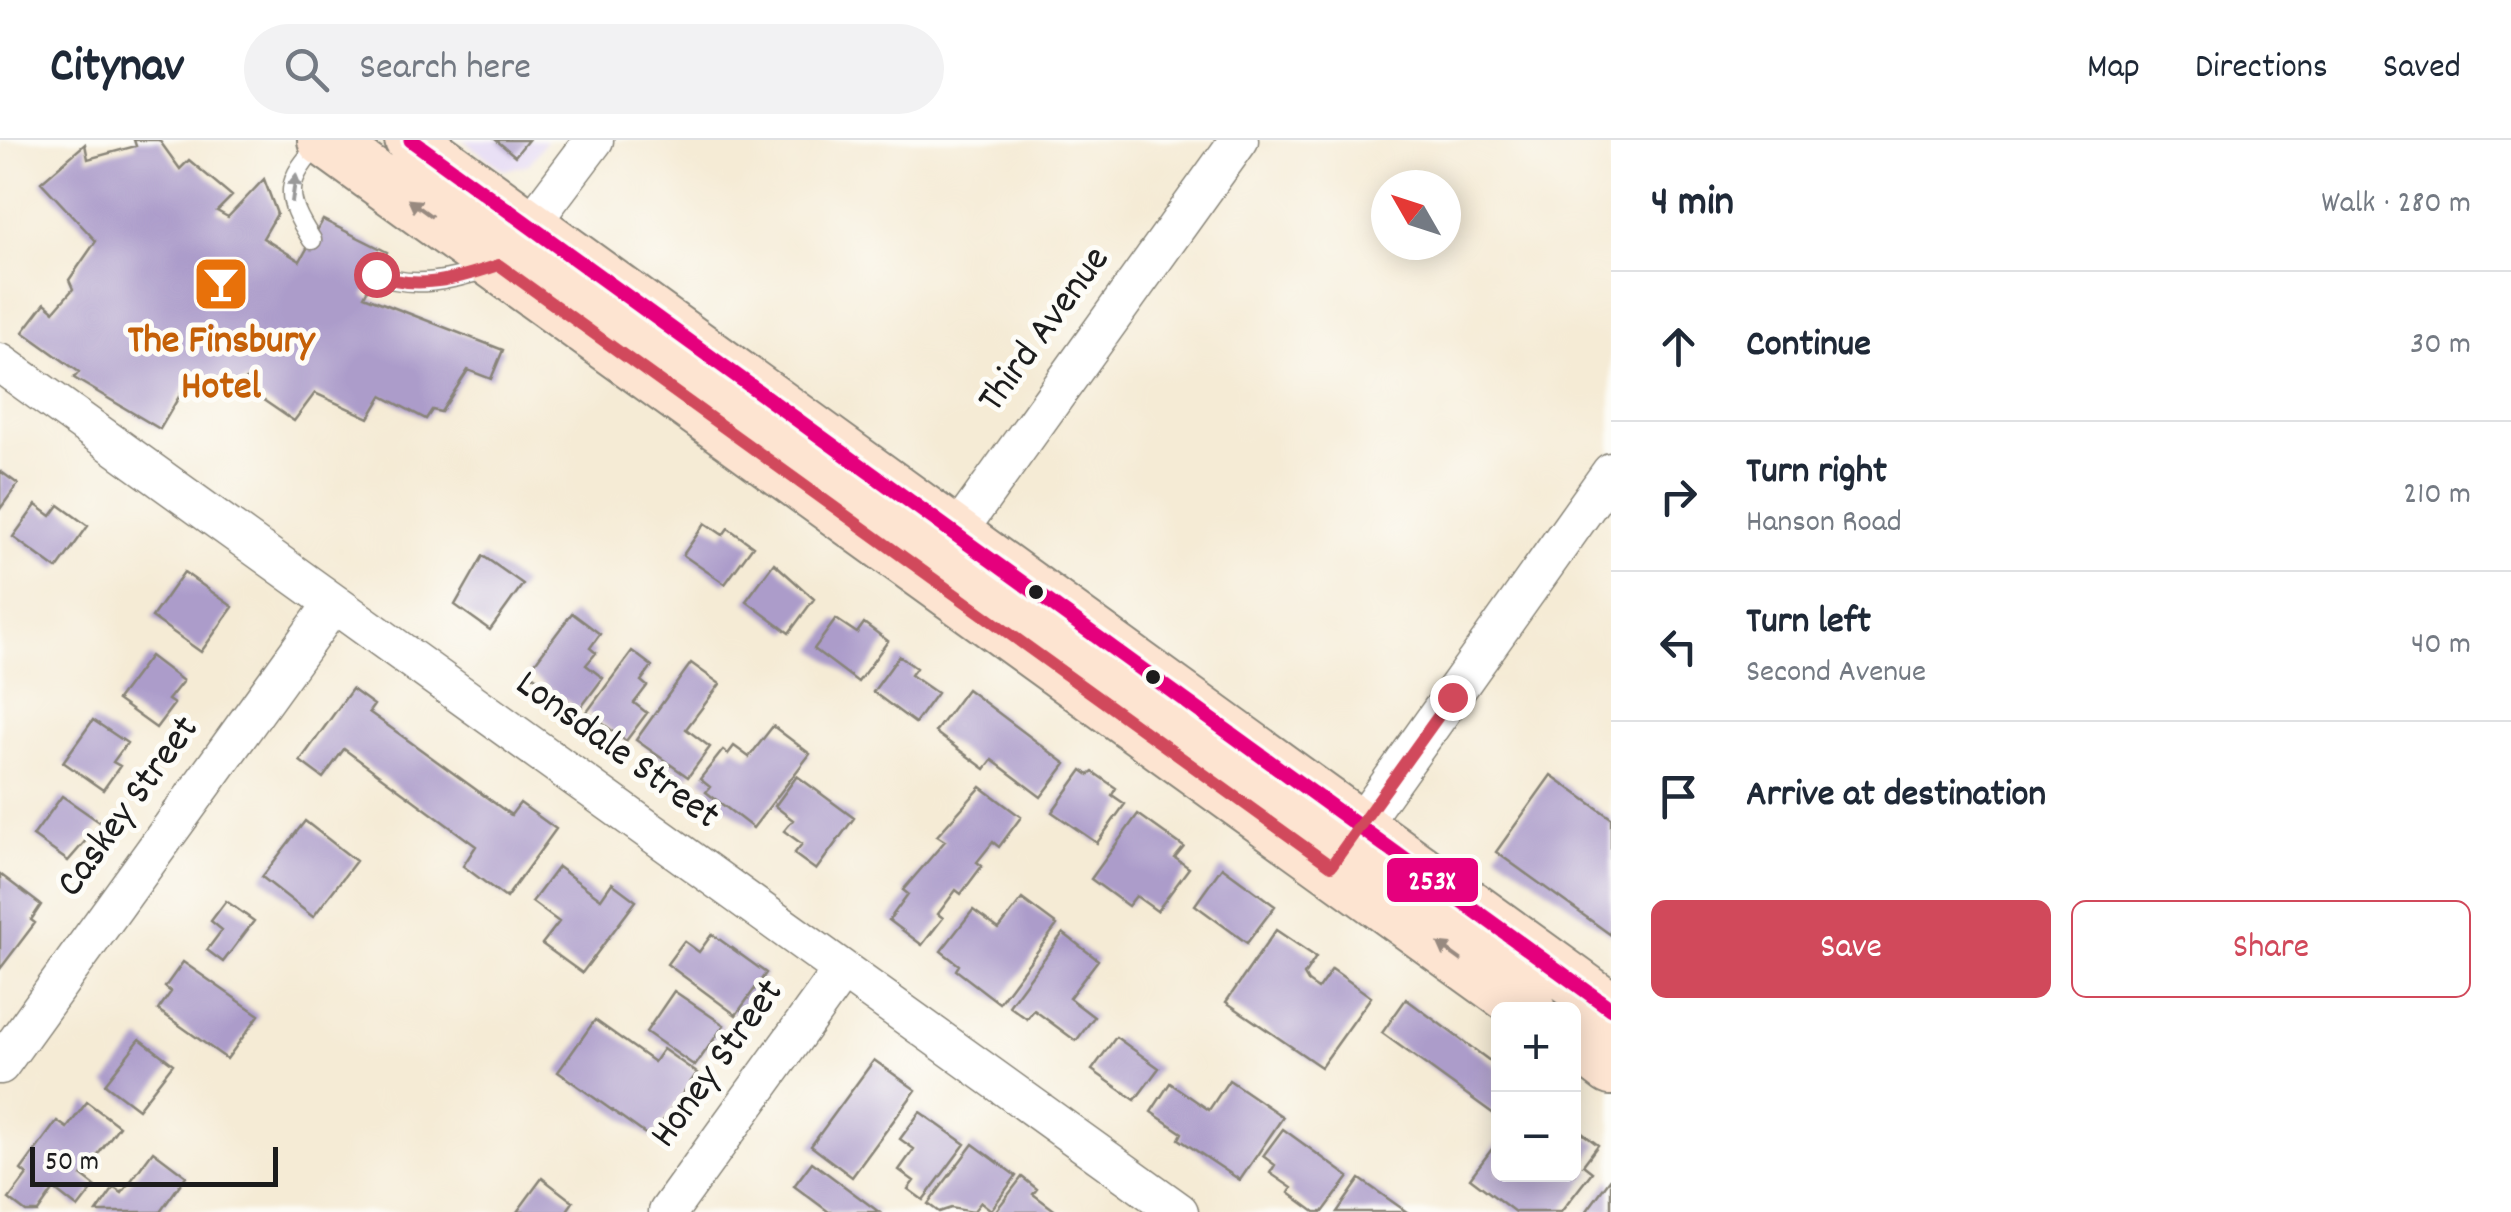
<!DOCTYPE html>
<html lang="en">
<head>
<meta charset="utf-8">
<style>
  :root { --surface:#fff; --page:#f2f2f3; --text:#1f2937; --muted:#747a83; --line:#e0e1e3; --accent:#d1495b }
  body { margin:0; font-family:Dekko,sans-serif; background:var(--page); color:var(--text) }
  .controls { position:absolute; right:30px; bottom:30px; display:grid; overflow:hidden; border-radius:15px; box-shadow:0 5px 25px #0003 }
  .controls button { width:90px; height:90px; display:grid; place-items:center; padding:0; border:0; border-bottom:2px solid var(--line); background:var(--surface); color:var(--text); font:50px sans-serif }
  .compass { position:absolute; left:1371px; top:30px; width:90px; height:90px; border-radius:50%; background:var(--surface); box-shadow:0 5px 25px #0003; rotate:309deg }
  .scale { position:absolute; left:30px; bottom:25px; width:248px; box-sizing:border-box; padding-left:10px; border:5px solid #1c1c1c; border-top:0; font-size:28px; line-height:35px; white-space:nowrap; color:#1c1c1c; -webkit-text-stroke:8px #fdfcf7; paint-order:stroke }
  .stop { position:absolute; width:30px; height:30px; margin:-22px; border:8px solid #d1495b; border-radius:50%; background:#fff }
  .stop.end { background:#d1495b; border-color:#fff; box-shadow:0 2px 10px #0008 }
  .list { margin:0; padding:0; list-style:none }
  h2 { display:flex; justify-content:space-between; align-items:center; height:130px; margin:0; padding:0 40px; font-size:42px }
  h2 small { font-size:32px; font-weight:400; color:var(--muted) }
  .list li { display:grid; grid-template-columns:65px 1fr auto; gap:30px; align-items:center; box-sizing:border-box; height:150px; padding:0 40px; border-top:2px solid var(--line) }
  .list b { display:block; font-size:38px; white-space:nowrap }
  .list p { margin:0; font-size:32px; white-space:nowrap; color:var(--muted) }
  .list em { font-size:32px; font-style:normal; color:var(--muted) }
  .actions { display:flex; gap:20px; padding:30px 40px }
  .actions a { flex:1; padding:22px 0; border:2px solid var(--accent); border-radius:15px; text-align:center; font-size:35px; color:var(--accent) }
  .actions .main { background:var(--accent); color:#fff }
  .icon { flex:none; width:55px; height:55px; fill:none; stroke:currentColor; stroke-width:2; stroke-linecap:round; stroke-linejoin:round }
  .map { position:relative; flex:none; width:1611px; height:1072px; overflow:hidden }
  header { display:flex; align-items:center; gap:60px; box-sizing:border-box; height:140px; padding:0 50px; background:var(--surface); border-bottom:2px solid var(--line) }
  header strong { font-size:48px }
  nav { display:flex; gap:55px; margin-inline-start:auto; font-size:35px }
  .search { width:700px; height:90px; background:var(--page); display:flex; align-items:center; gap:25px; box-sizing:border-box; padding:0 35px; border-radius:55px; color:var(--muted); font-size:38px }
  main { display:flex }
  aside { flex:1; background:var(--surface) }
  .map>svg:first-child { display:block }
  .built { fill:#e1d4f4 }
  .building { fill:#ac9cca }
  .lines { fill:none; stroke-linecap:round; stroke-linejoin:round }
  .lane-casing { stroke:#888478; stroke-width:21 }
  .street-casing { stroke:#888478; stroke-width:41 }
  .secondary-casing { stroke:#888478; stroke-width:56 }
  .lane { stroke:#fff; stroke-width:18 }
  .street { stroke:#fff; stroke-width:38 }
  .secondary { stroke:#fde4d1; stroke-width:52 }
  .bus-1-casing { stroke:#fdfcf7; stroke-width:22 }
  .bus-1 { stroke:#e5007d; stroke-width:15 }
  .oneway { fill:#999 }
  .oneway2 { fill:#988a80 }
  .route { stroke:#d1495b; stroke-width:12 }
  .bus-dot { fill:#1c1c1c; stroke:#fdfcf7; stroke-width:4 }
  .labels { text-anchor:middle; dominant-baseline:central; stroke-width:10; stroke-linejoin:round; paint-order:stroke }
  .street-label { font-size:40px; fill:#1c1c1c; stroke:#fdfcf7 }
  .food-label { font-size:40px; font-weight:bold; fill:#c56008; stroke:#fdfcf7 }
  .line-badge { stroke:#fdfcf7; stroke-width:4 }
  .badge-label { font-size:28px; text-anchor:middle; font-weight:bold; fill:#fff }
</style>
</head>
<body>
<header>
<strong>Citynav</strong>
<div class="search"><svg class="icon" aria-label="search" viewBox="0 0 24 24"><circle cx="10" cy="10" r="6"/><path d="M15 15l6 6"/></svg>Search here</div>
<nav><a>Map</a><a>Directions</a><a>Saved</a></nav>
</header>
<main>
<div class="map">
<svg width="1611" height="1072" viewBox="0 0 1611 1072">
  <rect width="100%" height="100%" fill="#fdfcf7"/>
  <filter id="ink" filterUnits="userSpaceOnUse"><feTurbulence type="fractalNoise" baseFrequency=".01" numOctaves="2"/><feDisplacementMap in="SourceGraphic" scale="20" xChannelSelector="R" yChannelSelector="G"/><feConvolveMatrix kernelMatrix="1 2 1 2 8 2 1 2 1" color-interpolation-filters="sRGB"/></filter>
  <filter id="wash" filterUnits="userSpaceOnUse"><feTurbulence type="fractalNoise" baseFrequency=".0048" numOctaves="4" result="noise"/><feDisplacementMap in="SourceGraphic" scale="40" xChannelSelector="R" yChannelSelector="G"/><feGaussianBlur stdDeviation="2.25" result="paint"/><feColorMatrix in="noise" values="0 0 0 0 0 0 0 0 0 0 0 0 0 0 0 0 0 1.4 0 .05"/><feComposite in="paint" operator="in"/></filter>
  <g filter="url(#wash)">
    <rect width="100%" height="100%" fill="#f5ebd5"/>
    <path class="built" d="M463,0H547L529,24L504,30Z"/>
    <g id="blocks">
      <path class="building" d="M134,0H159L180,29L189,20L232,56L217,71L228,77L264,39L277,74L263,98L300,121L323,80L387,112L364,156L503,210L491,239L468,230L441,272L432,270L426,279L382,256L369,278L315,253L294,281L250,251L253,246L246,240L238,248L218,238L212,250L190,238L160,289L74,238L79,232L23,192L45,163L54,171L73,149L69,140L96,101L41,42L85,4L88,19L136,6Z
        M496,0H528L515,16Z
        M0,331L18,344L0,369Z
        M36,365L51,376L59,365L88,386L57,429L13,397Z
        M705,383L723,395L728,388L753,406L725,444L683,415Z
        M483,416L523,444L490,490L455,465Z
        M774,423L814,459L789,493L746,461Z
        M184,432L233,467L201,512L152,477Z
        M572,473L600,494L590,508L596,513L586,525L603,538L579,570L528,532Z
        M836,479L857,493L864,483L888,501L858,542L814,509Z
        M632,511L652,526L641,541L647,546L634,563L647,573L626,601L587,572Z
        M150,516L183,541L168,560L174,564L156,588L117,560Z
        M899,516L916,528L911,535L937,553L915,583L873,552Z
        M691,523L720,544L686,589L710,607L688,637L636,600Z
        M352,549L374,565L369,572L511,675L520,663L556,689L506,758L463,726L476,706L344,609L323,638L300,621Z
        M967,549L1066,624L1041,657L992,620L985,629L935,592Z
        M93,580L127,603L113,622L120,626L103,650L63,622Z
        M773,586L810,614L753,688L706,652L710,647L700,639L723,610L728,614L734,606L749,617Z
        M1082,630L1089,635L1093,632L1116,648L1112,655L1125,664L1097,703L1052,672Z
        M1551,635L1611,678V795L1496,712Z
        M797,636L854,678L816,730L794,714L802,704L784,691L793,680L775,666Z
        M981,647L1021,677L999,707L993,702L977,722L982,726L961,754L956,750L938,774L943,778L922,805L889,780L908,754L903,750L945,701L937,696Z
        M62,656L101,683L68,721L33,696Z
        M1138,674L1184,707L1175,718L1189,728L1157,771L1136,756L1128,766L1091,739Z
        M305,681L356,721L313,777L262,737Z
        M558,727L601,759L612,743L636,761L582,833L542,804L559,782L532,762Z
        M1222,727L1275,766L1247,803L1195,765Z
        M0,734L41,765L31,780L35,783L0,829Z
        M1022,759L1057,785L999,863L956,830L959,825L941,811L973,770L999,789Z
        M226,761L254,781L223,822L207,810L222,790L211,781Z
        M1276,790L1316,817L1304,835L1308,842L1318,849L1332,829L1371,857L1321,927L1226,862Z
        M1063,793L1098,820L1069,858L1094,877L1076,901L1034,870L1027,879L1009,866Z
        M712,794L766,833L736,875L667,824L684,801L699,812Z
        M183,822L259,875L227,919L158,870L171,852L165,847Z
        M674,851L724,885L695,926L646,892Z
        M1406,859L1498,927V977L1382,893Z
        M595,880L654,922L663,909L697,933L651,998L558,932Z
        M1116,897L1159,928L1135,960L1092,930Z
        M140,899L173,924L138,969L105,944Z
        M874,920L916,950L852,1037L811,1006Z
        M1229,940L1283,977L1240,1040L1179,999L1182,993L1151,972L1170,943L1209,970Z
        M87,962L119,986L82,1036L95,1046L78,1068L54,1049L38,1072H26L9,1059L27,1035L21,1030L57,981L67,988Z
        M920,972L965,1004L923,1060L908,1049L914,1041L899,1030L914,1009L900,999Z
        M1574,987L1598,1005L1583,1025L1592,1032L1561,1072H1515L1470,1038L1498,1001V1034H1574Z
        M1283,989L1349,1037L1323,1072H1315L1289,1053L1292,1048L1270,1033L1275,1025L1263,1016Z
        M973,1004L1016,1036L991,1070L981,1062L973,1072L951,1068L939,1072L928,1064Z
        M153,1011L186,1036L160,1072H97L114,1048L122,1053Z
        M812,1022L848,1049L879,1072H829L794,1046Z
        M1022,1037L1037,1049L1033,1054L1057,1072H995Z
        M542,1038L573,1062L566,1072H517Z
        M1611,1038V1072H1586Z
        M1360,1039L1407,1072H1337Z"/>
    </g>
  </g>
  <g filter="url(#ink)">
    <use href="#blocks" fill-opacity="0" stroke="#888478" stroke-width="2.5"/>
    <g class="lines">
      <g class="lane-casing">
        <path id="lane" d="M312,100C283,55 285,41 321,2
          M376,134C412,150 453,140 489,128"/>
      </g>
      <g class="street-casing">
        <path id="street" d="M514,106L594,0
          M0,223L1179,1072
          M943,412L1239,0
          M1346,705L1611,332
          M0,925L333,464
          M668,1072L842,831"/>
      </g>
      <g class="secondary-casing">
        <path id="secondary" d="M324,0L1529,870
          M411,0L1611,869
          M1574,901L1611,929"/>
      </g>
      <use href="#lane" class="lane"/>
      <use href="#street" class="street"/>
      <use href="#secondary" class="secondary"/>
      <g class="bus-1-casing">
        <path id="bus-1" d="M411,0L1611,869"/>
      </g>
      <use href="#bus-1" class="bus-1"/>
    </g>
    <defs><path id="oneway-solid" d="M-6-.8H1V-3.2L6.5 0L1 3.2V.8H-6Z" transform="scale(2.5)"/></defs>
    <use class="oneway" href="#oneway-solid" transform="translate(294 48) rotate(-82)"/>
    <g class="oneway2">
      <use href="#oneway-solid" transform="translate(420 68) rotate(-144)"/>
      <use href="#oneway-solid" transform="translate(1450 812) rotate(-144)"/>
    </g>
  </g>
  <g class="lines" filter="url(#ink)">
    <path class="route" d="M376,134C416,152 460,138 499,125L1331,726L1452,557"/>
  </g>
  <defs>
    <g id="bar-square" transform="scale(2.875)"><rect x="-9" y="-9" width="18" height="18" rx="4" fill="#e8710a" stroke="#fdfcf7"/><path d="M-6-5H6L.8 .8V4.5H3.5V6h-7V4.5H-.8V.8Z" fill="#fff"/></g>
  </defs>
  <g fill-rule="evenodd">
    <use href="#bar-square" x="221" y="144"/>
  </g>
  <g class="bus-dot">
    <circle cx="1036" cy="452" r="9"/>
    <circle cx="1153" cy="537" r="9"/>
  </g>
  <g class="labels">
    <g class="street-label">
      <text transform="translate(1046 191) rotate(-54)">Third Avenue</text>
      <text transform="translate(616 612) rotate(36)">Lonsdale Street</text>
      <text transform="translate(130 668) rotate(-54)">Caskey Street</text>
      <text transform="translate(719 925) rotate(-54)">Honey Street</text>
    </g>
    <g class="food-label">
      <text x="221" y="203">The Finsbury<tspan x="221" dy="46">Hotel</tspan></text>
    </g>
  </g>
  <rect class="line-badge" x="1385" y="716" width="95" height="48" rx="10" fill="#e5007d"/>
  <g class="badge-label">
    <text x="1432" y="749">253X</text>
  </g>
</svg>
<div class="controls">
<button>+</button>
<button>−</button>
</div>
<svg class="compass" viewBox="-18 -18 36 36"><path d="M0-13l5 13h-10z" fill="#e53935"/><path d="M0 13l5-13h-10z" fill="#747a83"/></svg>
<div class="scale">50 m</div>
<div class="stop" style="left:376px;top:134px"></div>
<div class="stop end" style="left:1452px;top:557px"></div>
</div>
<aside>
<h2>4 min<small>Walk · 280 m</small></h2>
<ul class="list">
<li><svg class="icon" aria-label="ahead" viewBox="0 0 24 24"><path d="M12 20V5M6 11l6-6 6 6"/></svg><div><b>Continue</b></div><em>30 m</em></li>
<li><svg class="icon" aria-label="right" viewBox="0 0 24 24"><path d="M7 20v-9h11M14 6l5 5-5 5"/></svg><div><b>Turn right</b><p>Hanson Road</p></div><em>210 m</em></li>
<li><svg class="icon" aria-label="left" viewBox="0 0 24 24"><path d="M17 20v-9H6M10 6l-5 5 5 5"/></svg><div><b>Turn left</b><p>Second Avenue</p></div><em>40 m</em></li>
<li><svg class="icon" aria-label="arrive" viewBox="0 0 24 24"><path d="M6 21V4h12l-3 4 3 4H6"/></svg><div><b>Arrive at destination</b></div></li>
</ul>
<div class="actions"><a class="main">Save</a><a>Share</a></div>
</aside>
</main>
</body>
</html>
